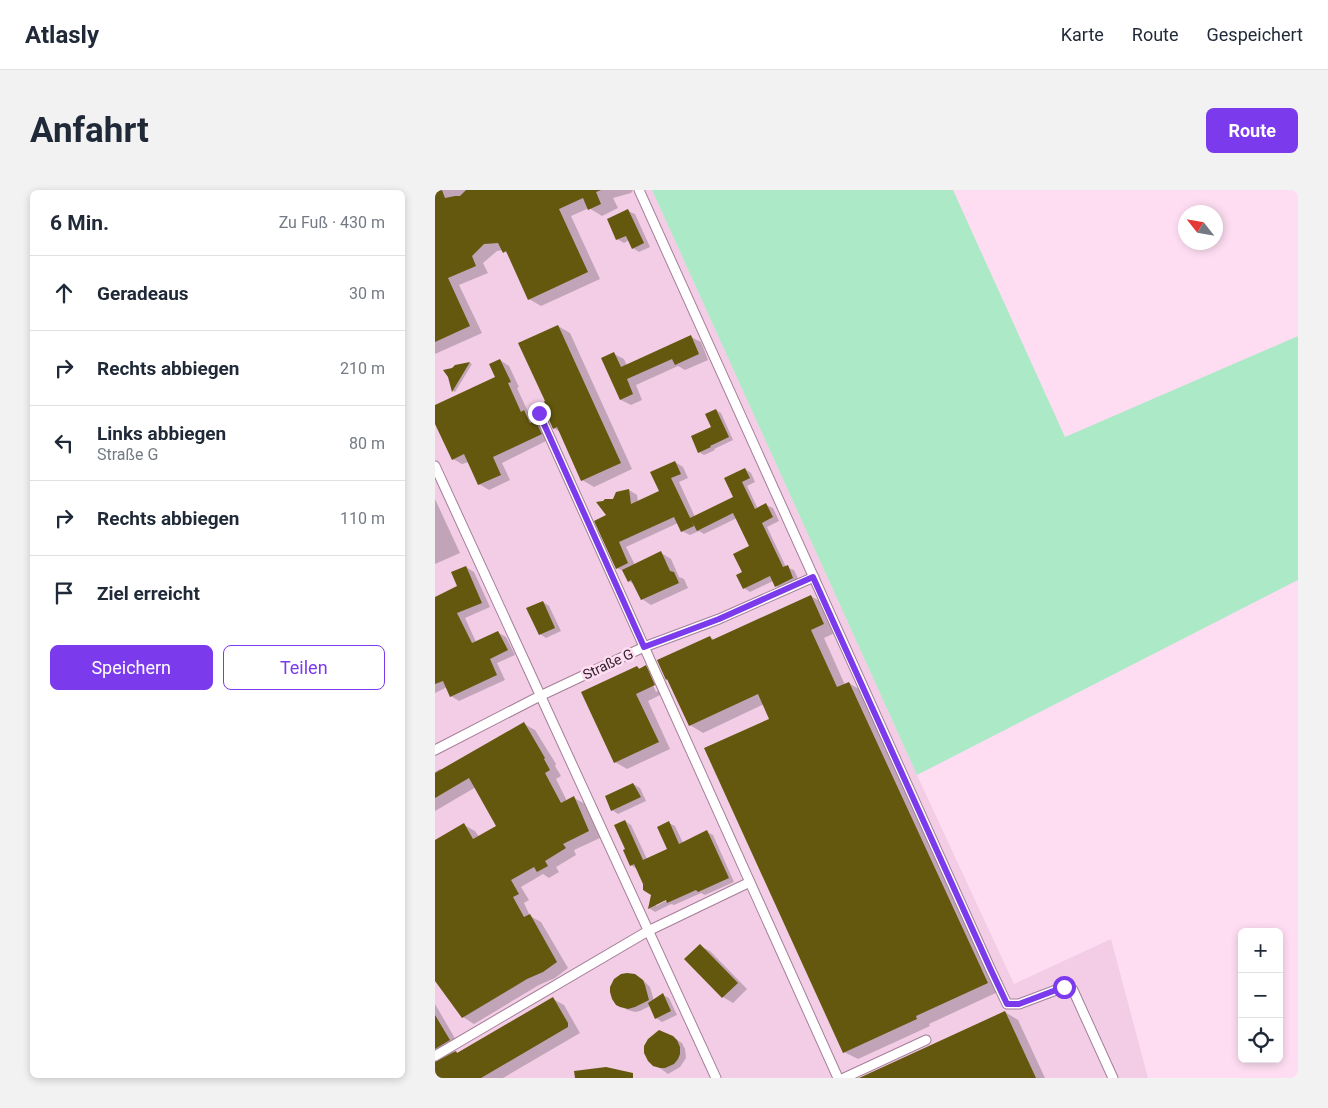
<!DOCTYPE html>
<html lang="de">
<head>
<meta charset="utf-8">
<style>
  :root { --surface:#fff; --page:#f2f2f3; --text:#1f2937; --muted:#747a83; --line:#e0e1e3; --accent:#7c3aed }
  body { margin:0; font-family:Roboto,sans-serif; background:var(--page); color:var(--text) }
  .controls { position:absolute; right:15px; bottom:15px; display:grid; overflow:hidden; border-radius:8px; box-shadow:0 2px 8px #0003 }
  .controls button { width:45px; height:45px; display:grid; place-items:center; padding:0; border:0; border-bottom:1px solid var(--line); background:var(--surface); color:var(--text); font:25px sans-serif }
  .compass { position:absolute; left:743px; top:15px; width:45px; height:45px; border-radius:50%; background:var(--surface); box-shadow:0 2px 8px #0003; rotate:301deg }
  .stop { position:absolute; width:15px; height:15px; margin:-11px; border:4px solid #7c3aed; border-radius:50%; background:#fff }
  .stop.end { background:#7c3aed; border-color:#fff; box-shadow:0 1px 5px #0008 }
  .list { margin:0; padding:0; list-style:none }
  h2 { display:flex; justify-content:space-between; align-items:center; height:65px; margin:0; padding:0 20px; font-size:21px }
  h2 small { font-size:16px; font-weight:400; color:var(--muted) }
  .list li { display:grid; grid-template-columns:32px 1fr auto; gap:15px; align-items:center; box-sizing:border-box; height:75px; padding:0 20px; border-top:1px solid var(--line) }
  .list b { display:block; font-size:19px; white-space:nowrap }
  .list p { margin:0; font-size:16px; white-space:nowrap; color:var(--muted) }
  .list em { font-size:16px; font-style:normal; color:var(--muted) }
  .actions { display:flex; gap:10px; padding:15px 20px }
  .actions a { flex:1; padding:11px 0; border:1px solid var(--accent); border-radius:8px; text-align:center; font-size:18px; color:var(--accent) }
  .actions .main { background:var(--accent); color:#fff }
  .icon { flex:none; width:28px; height:28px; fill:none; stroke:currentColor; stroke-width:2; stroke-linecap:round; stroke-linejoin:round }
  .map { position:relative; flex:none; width:863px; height:888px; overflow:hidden; border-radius:8px }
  header { display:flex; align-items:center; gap:30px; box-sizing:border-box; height:70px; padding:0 25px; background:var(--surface); border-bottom:1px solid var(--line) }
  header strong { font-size:24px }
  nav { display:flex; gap:28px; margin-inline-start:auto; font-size:18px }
  .intro { display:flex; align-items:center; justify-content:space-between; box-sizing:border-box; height:120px; padding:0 30px }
  h1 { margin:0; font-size:35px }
  .button { padding:12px 22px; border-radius:8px; background:var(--accent); color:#fff; font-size:18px; font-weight:700 }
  main { display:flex; gap:30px; padding:0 30px }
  aside { flex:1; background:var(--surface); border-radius:8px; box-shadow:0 2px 8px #0003 }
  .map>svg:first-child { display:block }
  .built { fill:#f2cde5 }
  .green { fill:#ace9c6 }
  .shadow { fill:#0003; fill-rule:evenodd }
  .building { fill:#64580e }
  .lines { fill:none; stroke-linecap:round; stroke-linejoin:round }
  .service-casing { stroke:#a57f98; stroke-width:11 }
  .service { stroke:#fff; stroke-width:9 }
  .route { stroke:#7c3aed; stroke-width:6 }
  .labels { text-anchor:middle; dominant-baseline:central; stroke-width:5; stroke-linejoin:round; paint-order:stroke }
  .street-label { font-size:14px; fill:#30212b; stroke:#feddf2 }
</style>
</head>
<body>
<header>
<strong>Atlasly</strong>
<nav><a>Karte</a><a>Route</a><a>Gespeichert</a></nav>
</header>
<div class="intro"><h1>Anfahrt</h1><a class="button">Route</a></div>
<main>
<aside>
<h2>6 Min.<small>Zu Fuß · 430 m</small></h2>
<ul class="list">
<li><svg class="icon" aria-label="ahead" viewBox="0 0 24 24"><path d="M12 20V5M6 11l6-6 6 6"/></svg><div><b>Geradeaus</b></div><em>30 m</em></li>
<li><svg class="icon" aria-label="right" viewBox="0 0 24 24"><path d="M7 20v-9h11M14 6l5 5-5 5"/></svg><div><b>Rechts abbiegen</b></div><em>210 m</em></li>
<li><svg class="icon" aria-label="left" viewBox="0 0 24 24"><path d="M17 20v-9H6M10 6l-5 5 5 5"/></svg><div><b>Links abbiegen</b><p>Straße G</p></div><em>80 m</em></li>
<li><svg class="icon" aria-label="right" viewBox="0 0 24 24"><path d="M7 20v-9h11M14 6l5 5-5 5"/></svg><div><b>Rechts abbiegen</b></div><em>110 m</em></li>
<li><svg class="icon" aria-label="arrive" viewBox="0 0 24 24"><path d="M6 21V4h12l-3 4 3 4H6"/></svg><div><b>Ziel erreicht</b></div></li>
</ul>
<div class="actions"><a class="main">Speichern</a><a>Teilen</a></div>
</aside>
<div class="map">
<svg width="863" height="888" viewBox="0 0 863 888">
  <rect width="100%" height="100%" fill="#feddf2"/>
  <path class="built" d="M0,0H217L482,585L579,794L676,749L713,888H0Z"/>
  <path class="green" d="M217,0H518L630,247L863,146V390L482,585Z"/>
  <path class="shadow" d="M0,0H198L196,3L178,8L183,18L167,26L154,18L136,26L165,89L106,116L94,109L74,65L68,60L62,61L48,73L53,83L24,95L47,143L0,164Z
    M193,21L200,24L215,57L204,62L198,58L194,50L189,53L182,49Z
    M123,136L135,143L197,279L159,297L147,290L125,242L119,238L116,224Z
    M256,147L266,152L273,170L250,180L243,176L201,195L207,210L196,215L186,210L168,169L179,164L189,169L192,176Z
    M65,170L74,176L84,197L82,198L94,224L98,227L100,232L110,237L115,249L67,273L75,290L54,300L44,294L34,272L27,274L18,269L0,231V216L62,188Z
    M35,173L37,174L20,202L18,201L14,187L18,179L21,176Z
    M281,220L286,223L298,250L279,259L280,260L269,265L264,262L257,247L277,238Z
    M240,272L248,277L253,288L244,292L260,327L299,308L310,279L316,283L320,292L312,296L323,319L331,315L338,318L344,331L332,337L351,377L359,380L364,391L347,399L341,396L338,391L315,402L309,398V383L316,357L302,328L269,344L264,341L255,345L247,341L243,333L191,357L200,375L226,363L236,369L244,387L249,389L253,398L216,415L207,409L200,395L194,391L190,382L182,378L173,326L179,311L194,300L202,305L203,312L226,302Z
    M0,309L25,363L0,374Z
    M31,377L39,382L55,417L30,428L41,452L62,442L71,447L80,465L62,473L70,490L24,511L16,506L12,497L0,503V408L24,396Z
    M376,406L389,414L402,442L389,448L410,495L414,493L427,501L565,801L494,834L495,836L423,869L409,862L336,529L329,514L268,543L255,535L234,491L232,489L224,471L275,447L280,450Z
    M108,412L114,416L126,441L111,448L105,444Z
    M202,477L206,479L211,477L223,484L231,502L213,511L235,559L192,579L180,572ZM213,484H216L223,501L221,502Z
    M89,534L100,540L121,574L120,576L126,586L121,589L132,611L139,608L150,614L165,648L139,660L141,665L121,677L124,682L114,688L108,684L86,697L94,710L89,713L95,726L106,732L133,778L120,788L104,795L39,834L28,827L0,789V650L29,635L40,641L44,647L63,636L41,597L0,621V582L5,579L7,580Z
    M198,594L205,598L211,611L183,624L177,620Z
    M190,631L196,635L212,669L234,660V633L240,636L248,653L272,642L278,645L299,692L270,705L266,703L239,715L236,714L220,722L214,718L218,704L209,694L202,679L196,675L191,660ZM236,706L237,708L221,716V714Z
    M265,756L275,761L312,799L298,813L288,807L251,769Z
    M202,786L209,791L215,797L219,811L228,805L234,808L242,825L227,832L221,828L215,816L205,821L200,822L193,820L186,816Z
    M118,809L129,815L145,843L68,888H0V814L25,857L19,861L23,864Z
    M570,822L583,830L610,888H427Z
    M234,845L247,853L250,859L251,868L245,877L233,884L214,870Z"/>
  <path class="building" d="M0,0H7L10,8L20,6H25L31,0H166L161,2L166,14L153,20L148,8L124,19L153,82L93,110L71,61L68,63L63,53L49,54L37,66L41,76L13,88L35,136L0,152Z
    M193,19L209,53L197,59L191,46L181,50L172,29Z
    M123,135L186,273L146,291L122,237L118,239L112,225L114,224L109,211H110L83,153Z
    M256,145L264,164L240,175L237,169L192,189L198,204L185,210L166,168L179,162L186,177Z
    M65,169L76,192L73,193L86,222L89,220L95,233L100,230L107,244L58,267L66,285L43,295L29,264L17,270L0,234V215L60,187L54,174Z
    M35,172L17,202L13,187L8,180L17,178L20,175Z
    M281,219L294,247L275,256L276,257L263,263L256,246L276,237L270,224Z
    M240,271L246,284L236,288L259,336L246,342L239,327L184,352L193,373L181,379L159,331L171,325L161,312L168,311L170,309H178L181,302L194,299L196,314L224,301L215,282Z
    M310,278L315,288L307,292L320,319L331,313L338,327L327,333L348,377L353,375L358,388L340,397L335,386L308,399L301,385L307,382L298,364L314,356L298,323L262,341L255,328L298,307L289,288Z
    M226,361L235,381L239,382L244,393L206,410L196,390L193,392L187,380Z
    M31,376L47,413L22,423L37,453L63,441L73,460L55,469L62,485L15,507L8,491L0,494V407L22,396L16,382Z
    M376,405L389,434L376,440L402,497L414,492L553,793L481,826L482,829L408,863L269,558L334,529L323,504L254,536L232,489L231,490L222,470L275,446L277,450Z
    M108,411L120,438L104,445L91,418Z
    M211,475L220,495L201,504L224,552L179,573L146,502L202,476L204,479Z
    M89,532L110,568L109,569L115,580L110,583L126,613L139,606L154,641L128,654L131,658L110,671L113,676L102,682L99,677L76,690L84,704L78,707L89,727L95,724L122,772L108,782L92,789L27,828L0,791V650L29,633L38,649L61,636L34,588L0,608V583Z
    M198,593L206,607L176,621L170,606Z
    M190,630L208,670L232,659L222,637L234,631L244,654L272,640L294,688L263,702L261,700L232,713L231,710L213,719L216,705L208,700V694L199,674L206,671L195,676L188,660L190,659L179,635Z
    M265,754L303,793L287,808L249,769Z
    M192,783L200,784L208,790L210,795L214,810L200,817L193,819L185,817L181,815L177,809L175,802V797L179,789L186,784Z
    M228,803L236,821L220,829L213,813Z
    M118,807L133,833V837L46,888H0V872L21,861L22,863Z
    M570,821L601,888H424Z
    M0,825L15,850L0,859Z
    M224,840L238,846L242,850L245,857V864L243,869L239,874L230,878H225L218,876L213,871L209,863V856L213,849Z
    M171,877L198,883V888H140L139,881Z"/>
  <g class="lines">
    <g class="service-casing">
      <path id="service" d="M204,0L555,778L572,814H584L629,797L638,800L678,888
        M104,223L403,888
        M0,276L281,888
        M0,560L105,506L209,457L284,429L379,387
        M0,866L213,741L315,692
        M409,888L491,850"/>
    </g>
    <use href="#service" class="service"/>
  </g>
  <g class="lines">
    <path class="route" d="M104,223L209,457L284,429L378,387L555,778L572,814H584L629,797"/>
  </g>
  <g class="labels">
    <g class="street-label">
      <text transform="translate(173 474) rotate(-25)">Straße G</text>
    </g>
  </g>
</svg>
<div class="controls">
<button>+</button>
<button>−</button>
<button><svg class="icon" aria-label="locate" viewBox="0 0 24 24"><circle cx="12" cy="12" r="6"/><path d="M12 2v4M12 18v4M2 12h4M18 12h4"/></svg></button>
</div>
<svg class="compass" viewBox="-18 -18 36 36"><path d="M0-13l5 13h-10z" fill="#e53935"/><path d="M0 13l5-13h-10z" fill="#747a83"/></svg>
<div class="stop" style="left:629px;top:797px"></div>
<div class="stop end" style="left:104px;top:223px"></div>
</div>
</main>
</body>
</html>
